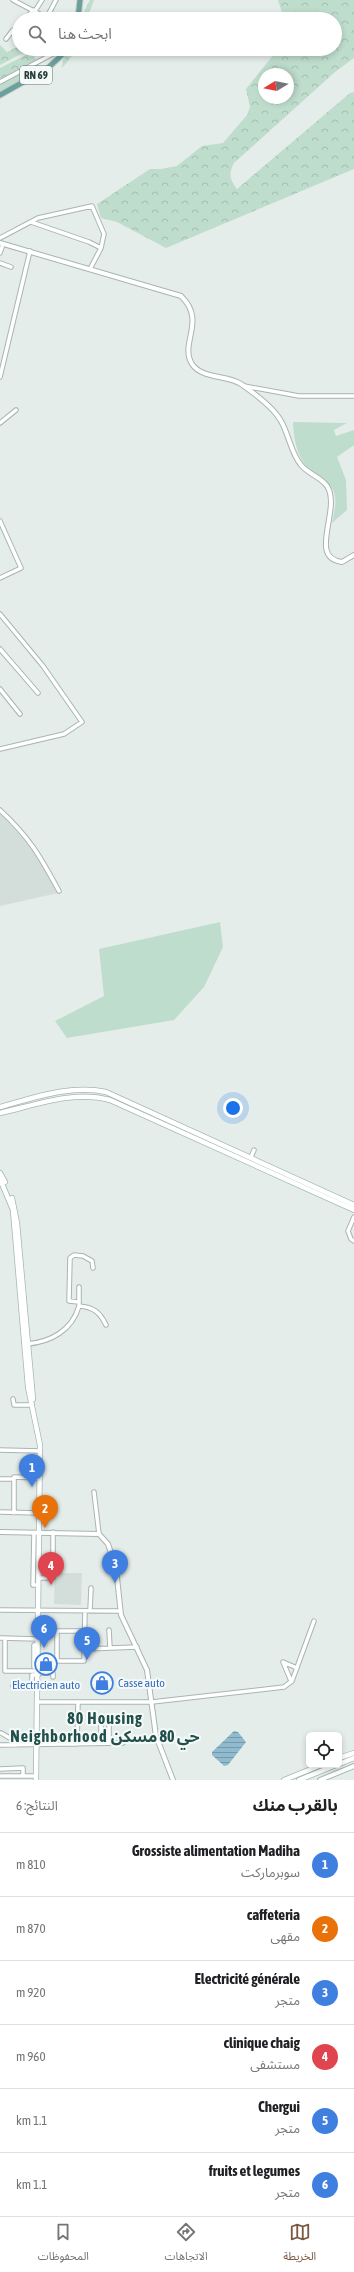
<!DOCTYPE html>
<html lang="ar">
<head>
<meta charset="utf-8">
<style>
  :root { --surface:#fff; --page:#f6f6f6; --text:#202124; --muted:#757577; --line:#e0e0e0; --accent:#7b5841 }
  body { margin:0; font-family:"Asap Condensed","Noto Sans Arabic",sans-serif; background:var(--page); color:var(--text); direction:rtl }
  .controls { position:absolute; right:12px; bottom:12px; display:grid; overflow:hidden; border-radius:6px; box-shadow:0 2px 6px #0003 }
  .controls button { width:36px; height:36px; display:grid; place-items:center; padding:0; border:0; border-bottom:1px solid var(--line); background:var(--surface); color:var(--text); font:20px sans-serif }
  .compass { position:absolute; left:258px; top:68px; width:36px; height:36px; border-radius:50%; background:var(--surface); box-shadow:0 2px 6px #0003; rotate:260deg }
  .you { position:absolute; left:233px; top:1108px; width:14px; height:14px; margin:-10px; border:3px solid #fff; border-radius:50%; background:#1a73e8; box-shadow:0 0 0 6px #1a73e833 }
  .badge { display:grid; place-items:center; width:26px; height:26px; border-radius:50%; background:var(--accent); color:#fff; font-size:13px; font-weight:700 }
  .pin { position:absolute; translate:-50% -33px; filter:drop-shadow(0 1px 2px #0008) }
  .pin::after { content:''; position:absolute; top:21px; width:14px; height:12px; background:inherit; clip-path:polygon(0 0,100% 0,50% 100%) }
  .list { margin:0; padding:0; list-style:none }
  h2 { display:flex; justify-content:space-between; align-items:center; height:52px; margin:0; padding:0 16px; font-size:17px }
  h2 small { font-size:13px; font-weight:400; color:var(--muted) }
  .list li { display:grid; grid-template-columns:26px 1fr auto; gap:12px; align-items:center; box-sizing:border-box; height:64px; padding:0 16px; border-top:1px solid var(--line) }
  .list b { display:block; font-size:15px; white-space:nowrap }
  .list p { margin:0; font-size:13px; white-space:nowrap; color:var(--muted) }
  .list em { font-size:13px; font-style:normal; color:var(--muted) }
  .icon { flex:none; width:22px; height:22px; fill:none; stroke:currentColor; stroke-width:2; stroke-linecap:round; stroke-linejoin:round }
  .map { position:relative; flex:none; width:354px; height:1780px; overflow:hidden; direction:ltr }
  .search { position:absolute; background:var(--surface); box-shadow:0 2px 6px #0003; left:12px; right:12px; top:12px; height:44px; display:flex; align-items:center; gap:10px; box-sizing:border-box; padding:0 14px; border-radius:22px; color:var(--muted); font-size:15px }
  .sheet { height:436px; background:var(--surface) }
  nav { display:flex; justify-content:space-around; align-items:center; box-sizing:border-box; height:56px; border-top:1px solid var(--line); background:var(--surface); font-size:11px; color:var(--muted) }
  nav a { display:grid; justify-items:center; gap:2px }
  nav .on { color:var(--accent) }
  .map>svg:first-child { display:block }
  .built { fill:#d3ddda }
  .green { fill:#bfddcc }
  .forest { fill:url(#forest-crowns); fill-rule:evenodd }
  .water { fill:url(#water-rules) }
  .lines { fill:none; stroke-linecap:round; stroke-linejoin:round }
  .minor-casing { stroke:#a8b5b3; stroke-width:5.5 }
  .tertiary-casing { stroke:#a8b5b3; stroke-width:6 }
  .secondary-casing { stroke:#a3b8b4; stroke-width:6 }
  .primary-casing { stroke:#c2c9c8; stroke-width:7 }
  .minor { stroke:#fff; stroke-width:3.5 }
  .tertiary { stroke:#fff; stroke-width:4 }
  .secondary { stroke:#fff; stroke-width:4.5 }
  .primary { stroke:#6ba09b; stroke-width:5 }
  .labels { text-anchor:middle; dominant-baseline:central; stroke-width:4; stroke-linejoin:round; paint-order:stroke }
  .shield { fill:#f5faf8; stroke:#637674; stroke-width:1 }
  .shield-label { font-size:11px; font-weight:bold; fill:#253e3b }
  .shop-label { font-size:12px; fill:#366cbe; stroke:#f5faf8; text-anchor:start }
  .district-label { font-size:16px; font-weight:bold; letter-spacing:1px; fill:#21504c; stroke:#f5faf8 }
</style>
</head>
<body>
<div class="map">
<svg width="354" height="1780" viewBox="0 0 354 1780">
  <defs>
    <pattern id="forest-crowns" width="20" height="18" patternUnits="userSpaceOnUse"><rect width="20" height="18" fill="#bfddcc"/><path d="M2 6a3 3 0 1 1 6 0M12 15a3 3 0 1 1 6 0" fill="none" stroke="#a4bfb0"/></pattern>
    <pattern id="water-rules" width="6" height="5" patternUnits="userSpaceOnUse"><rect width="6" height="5" fill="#90bbcf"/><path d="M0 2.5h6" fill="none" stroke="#7599a9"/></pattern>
  </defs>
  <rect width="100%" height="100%" fill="#e5edeb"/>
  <path class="built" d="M0,813L33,849L58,893L0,906Z
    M55,1573H82L81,1605L54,1604Z"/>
  <path class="green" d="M293,422L347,423L334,430L336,436L354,430V445L337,457L346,480L347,510L332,523C334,513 339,496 331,487C326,480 318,476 311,471C297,458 294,441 293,422Z
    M220,922L223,947L204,987L174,1020L67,1038L55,1021L104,996L99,949Z"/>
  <path class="forest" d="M90,0H94L87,19H80Z
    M278,0H354V58L335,72L234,163C228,174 230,180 237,189L350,93L354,92V169L166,248L117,222L101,218L97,204L150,169H161L177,166L202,146L223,143L247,115L250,107L246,89L278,49H335V19H284ZM264,74H288V98H264Z
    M0,45L7,52L19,46V49H36L19,55L0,65Z
    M70,49H78L62,68L63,60Z
    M32,52L41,70L0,93V68Z"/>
  <path class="water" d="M234,1731L238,1732L246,1742L228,1765L224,1766L212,1755V1752Z"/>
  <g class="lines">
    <g class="minor-casing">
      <path id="minor" d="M13,0L49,19
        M35,11L42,0
        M47,17L56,0
        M26,19L33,10
        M6,39L13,30L19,28
        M0,82L62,49
        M31,222L89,242L101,248
        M0,238L38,218L92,206L104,234L101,248L90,269
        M0,253L3,244
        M0,263L11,267
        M0,377L30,251
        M244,386L299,396H354
        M0,423L16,410
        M0,521L21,568L0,578
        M0,614L43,666L82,722L64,734L0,749
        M0,649L38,693
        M0,689L20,714
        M0,810C30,838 40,856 59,891
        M251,1157L254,1150
        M354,1217L348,1231L351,1239L354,1241
        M79,1287V1304
        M79,1302L69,1301L70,1258L74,1255L83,1256L92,1261L93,1268
        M27,1344C50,1342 72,1331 79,1306C93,1307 100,1312 106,1325
        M13,1399L14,1405H32
        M0,1450L40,1451
        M0,1479H14
        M94,1492L99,1534
        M0,1512L39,1513
        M14,1513V1477L39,1478
        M34,1533L33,1585H38
        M38,1578H53V1532
        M0,1610L120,1611
        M90,1611L91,1588
        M109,1630L110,1648
        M0,1638L38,1639
        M5,1638V1671H38
        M85,1649L137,1647
        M57,1660V1631H85
        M38,1661H84L85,1611
        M38,1666L34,1667V1645H38
        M38,1673H53V1677
        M38,1675H32V1683H38
        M291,1681L283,1662L297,1668
        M13,1686H38
        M38,1702H152L284,1687L292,1681L314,1621
        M1,1733L15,1741L16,1745
        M109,1742V1721H101V1735L109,1734
        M77,1744L78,1703
        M0,1745L123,1743
        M0,1769L23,1768V1776H36
        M0,1776H23"/>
    </g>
    <g class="tertiary-casing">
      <path id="tertiary" d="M0,243L181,296C207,321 179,343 192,364C202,379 227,375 241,384C254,393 274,408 281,421C289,435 291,453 301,465C308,474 321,477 327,486C342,509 307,558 342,562L354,555
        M0,1532L99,1534L108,1544L116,1568L121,1615L147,1670L156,1736L173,1780
        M320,1780L354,1766"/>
    </g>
    <g class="secondary-casing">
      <path id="secondary" d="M0,1107C33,1098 71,1084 106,1092L354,1205
        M0,1113C36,1105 73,1090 110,1100L354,1210
        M0,1173L5,1182
        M0,1179L13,1210L28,1387L40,1445L36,1780
        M12,1198L17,1223L33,1399
        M339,1758L354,1753
        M339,1764L354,1758
        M284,1780L321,1765
        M299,1780L336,1765"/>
    </g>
    <g class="primary-casing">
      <path id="primary" d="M78,19L80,0
        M0,95L48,68L68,49"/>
    </g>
    <use href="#minor" class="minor"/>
    <use href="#tertiary" class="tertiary"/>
    <use href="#secondary" class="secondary"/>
    <use href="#primary" class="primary"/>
  </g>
  <defs>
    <g id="shop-ring" transform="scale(1.15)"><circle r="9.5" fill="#f5faf8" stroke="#3f7fe0" stroke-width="1.5"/><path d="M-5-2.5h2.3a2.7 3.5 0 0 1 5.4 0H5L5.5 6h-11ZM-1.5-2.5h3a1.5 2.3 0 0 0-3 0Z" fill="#3f7fe0"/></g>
  </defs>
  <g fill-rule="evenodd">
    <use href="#shop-ring" x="46" y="1664"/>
    <use href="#shop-ring" x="102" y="1683"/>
  </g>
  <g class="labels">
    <rect class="shield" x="20" y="66" width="32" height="18" rx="3"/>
    <g class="shield-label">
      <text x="36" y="75">RN 69</text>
    </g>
    <g class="shop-label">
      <text x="118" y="1683">Casse auto</text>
      <text x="46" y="1685" text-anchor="middle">Electricien auto</text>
    </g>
    <g class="district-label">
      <text x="105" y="1718">80 Housing<tspan x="105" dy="18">Neighborhood حي 80 مسكن</tspan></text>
    </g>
  </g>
</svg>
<div class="controls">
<button><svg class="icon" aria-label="locate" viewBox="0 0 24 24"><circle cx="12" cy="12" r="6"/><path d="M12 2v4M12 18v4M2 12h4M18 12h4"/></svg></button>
</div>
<svg class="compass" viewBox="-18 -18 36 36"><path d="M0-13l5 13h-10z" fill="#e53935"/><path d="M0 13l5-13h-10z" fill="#757577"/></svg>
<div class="you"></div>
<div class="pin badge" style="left:32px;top:1487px;background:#3f7fe0">1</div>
<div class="pin badge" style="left:45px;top:1528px;background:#e8710a">2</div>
<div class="pin badge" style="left:115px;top:1583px;background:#3f7fe0">3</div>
<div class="pin badge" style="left:51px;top:1585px;background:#e0444e">4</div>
<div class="pin badge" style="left:87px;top:1660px;background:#3f7fe0">5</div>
<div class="pin badge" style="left:44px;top:1648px;background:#3f7fe0">6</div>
<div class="search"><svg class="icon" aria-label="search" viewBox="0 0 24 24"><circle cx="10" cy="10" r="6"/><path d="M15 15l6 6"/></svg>ابحث هنا</div>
</div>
<section class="sheet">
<h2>بالقرب منك<small>النتائج: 6</small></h2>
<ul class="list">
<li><span class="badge" style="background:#3f7fe0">1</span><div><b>Grossiste alimentation Madiha</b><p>سوبرماركت</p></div><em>810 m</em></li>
<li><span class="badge" style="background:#e8710a">2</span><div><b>caffeteria</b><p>مقهى</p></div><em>870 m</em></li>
<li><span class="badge" style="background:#3f7fe0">3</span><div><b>Electricité générale</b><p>متجر</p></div><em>920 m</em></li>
<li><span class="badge" style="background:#e0444e">4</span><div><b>clinique chaig</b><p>مستشفى</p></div><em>960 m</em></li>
<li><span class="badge" style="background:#3f7fe0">5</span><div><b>Chergui</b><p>متجر</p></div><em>1.1 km</em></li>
<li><span class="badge" style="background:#3f7fe0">6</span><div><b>fruits et legumes</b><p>متجر</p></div><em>1.1 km</em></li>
</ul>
</section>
<nav>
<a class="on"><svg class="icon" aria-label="map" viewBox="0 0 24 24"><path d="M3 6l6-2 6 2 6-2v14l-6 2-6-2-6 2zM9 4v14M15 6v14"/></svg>الخريطة</a>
<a><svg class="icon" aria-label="directions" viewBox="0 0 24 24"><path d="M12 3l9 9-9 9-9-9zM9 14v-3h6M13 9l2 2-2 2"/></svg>الاتجاهات</a>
<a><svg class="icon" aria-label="saved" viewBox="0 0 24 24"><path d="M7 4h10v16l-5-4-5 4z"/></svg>المحفوظات</a>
</nav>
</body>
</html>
